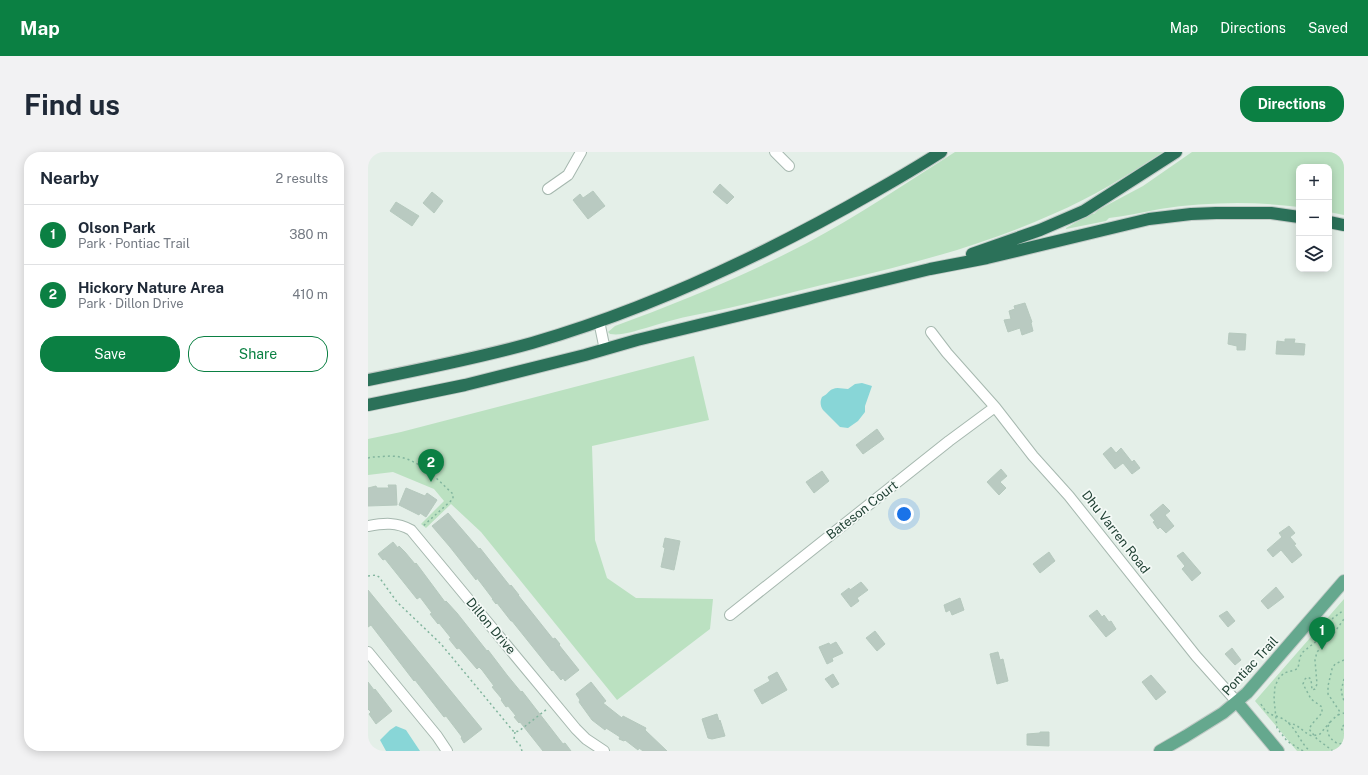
<!DOCTYPE html>
<html lang="en">
<head>
<meta charset="utf-8">
<style>
  :root { --surface:#fff; --page:#f2f2f3; --text:#1f2937; --muted:#747a83; --line:#e0e1e3; --accent:#0b8043 }
  body { margin:0; font-family:"Public Sans",sans-serif; background:var(--page); color:var(--text) }
  .controls { position:absolute; right:12px; top:12px; display:grid; overflow:hidden; border-radius:8px; box-shadow:0 2px 10px #0003 }
  .controls button { width:36px; height:36px; display:grid; place-items:center; padding:0; border:0; border-bottom:1px solid var(--line); background:var(--surface); color:var(--text); font:20px sans-serif }
  .you { position:absolute; left:536px; top:362px; width:14px; height:14px; margin:-10px; border:3px solid #fff; border-radius:50%; background:#1a73e8; box-shadow:0 0 0 6px #1a73e833 }
  .badge { display:grid; place-items:center; width:26px; height:26px; border-radius:50%; background:var(--accent); color:#fff; font-size:13px; font-weight:700 }
  .pin { position:absolute; translate:-50% -33px; filter:drop-shadow(0 1px 2px #0008) }
  .pin::after { content:''; position:absolute; top:21px; width:14px; height:12px; background:inherit; clip-path:polygon(0 0,100% 0,50% 100%) }
  .list { margin:0; padding:0; list-style:none }
  h2 { display:flex; justify-content:space-between; align-items:center; height:52px; margin:0; padding:0 16px; font-size:17px }
  h2 small { font-size:13px; font-weight:400; color:var(--muted) }
  .list li { display:grid; grid-template-columns:26px 1fr auto; gap:12px; align-items:center; box-sizing:border-box; height:60px; padding:0 16px; border-top:1px solid var(--line) }
  .list b { display:block; font-size:15px; white-space:nowrap }
  .list p { margin:0; font-size:13px; white-space:nowrap; color:var(--muted) }
  .list em { font-size:13px; font-style:normal; color:var(--muted) }
  .actions { display:flex; gap:8px; padding:12px 16px }
  .actions a { flex:1; padding:9px 0; border:1px solid var(--accent); border-radius:16px; text-align:center; font-size:14px; color:var(--accent) }
  .actions .main { background:var(--accent); color:#fff }
  .icon { flex:none; width:22px; height:22px; fill:none; stroke:currentColor; stroke-width:2; stroke-linecap:round; stroke-linejoin:round }
  .map { position:relative; flex:none; width:976px; height:599px; overflow:hidden; border-radius:16px }
  header { display:flex; align-items:center; gap:24px; box-sizing:border-box; height:56px; padding:0 20px; background:var(--accent); color:#fff }
  header strong { font-size:19px }
  nav { display:flex; gap:22px; margin-inline-start:auto; font-size:14px }
  .intro { display:flex; align-items:center; justify-content:space-between; box-sizing:border-box; height:96px; padding:0 24px }
  h1 { margin:0; font-size:28px }
  .button { padding:10px 18px; border-radius:16px; background:var(--accent); color:#fff; font-size:14px; font-weight:700 }
  main { display:flex; gap:24px; padding:0 24px }
  aside { flex:1; background:var(--surface); border-radius:16px; box-shadow:0 2px 10px #0003 }
  .map>svg:first-child { display:block }
  .green { fill:#bbe1c1 }
  .water { fill:#88d6d7 }
  .building { fill:#b9cac1; stroke:#b6c9be }
  .lines { fill:none; stroke-linecap:round; stroke-linejoin:round }
  .minor-casing { stroke:#a6b8af; stroke-width:12 }
  .major-casing { stroke:#c1cac6; stroke-width:14 }
  .highway-casing { stroke:#c1cac6; stroke-width:14 }
  .path { stroke:#82b59e; stroke-width:1.5; stroke-dasharray:2 3; stroke-linecap:butt }
  .minor { stroke:#fff; stroke-width:10 }
  .major { stroke:#65a88e; stroke-width:12 }
  .highway { stroke:#2b7159; stroke-width:12 }
  .labels { text-anchor:middle; dominant-baseline:central; stroke-width:3.5; stroke-linejoin:round; paint-order:stroke }
  .street-label { font-size:13px; fill:#214235; stroke:#f5faf7 }
</style>
</head>
<body>
<header>
<strong>Map</strong>
<nav><a>Map</a><a>Directions</a><a>Saved</a></nav>
</header>
<div class="intro"><h1>Find us</h1><a class="button">Directions</a></div>
<main>
<aside>
<h2>Nearby<small>2 results</small></h2>
<ul class="list">
<li><span class="badge">1</span><div><b>Olson Park</b><p>Park · Pontiac Trail</p></div><em>380 m</em></li>
<li><span class="badge">2</span><div><b>Hickory Nature Area</b><p>Park · Dillon Drive</p></div><em>410 m</em></li>
</ul>
<div class="actions"><a class="main">Save</a><a>Share</a></div>
</aside>
<div class="map">
<svg width="976" height="599" viewBox="0 0 976 599">
  <rect width="100%" height="100%" fill="#e4efe8"/>
  <path class="green" d="M587,0H795C760,23 723,46 685,62C616,93 544,112 471,129C423,140 376,154 327,163C311,166 294,171 278,176C266,179 254,184 242,182L240,180L247,174C312,150 378,123 439,91C490,64 538,31 587,0Z
    M824,0H976V63L961,60V15H931V55C885,49 838,50 792,57C775,60 758,64 741,66L738,69L698,77V76L724,61L726,62L730,58L775,34Z
    M326,204L341,268L224,294L227,388L239,426L268,446L345,447L342,477L249,548L113,380L83,352L58,376L53,372L76,349L66,337L25,320L0,323V287L33,280Z
    M976,447V599H929L887,549Z"/>
  <path class="water" d="M494,231L504,234L497,254V260L490,269L480,276L472,275L455,258C452,254 452,249 454,245C460,242 461,238 465,237C469,235 475,237 480,237L487,232Z
    M28,574L38,578L52,599H18L12,588L22,578Z"/>
  <path class="building" d="M352,32L366,45L359,52L345,40Z
    M225,39L237,54L220,67L205,48L212,42L215,46Z
    M64,40L75,49L66,61L55,51Z
    M28,50L51,64L44,74L22,59Z
    M657,151L664,170L663,171L665,179L654,183L652,176L640,180L636,168L643,167L641,159L647,157L646,154Z
    M861,181L878,182L877,198H869V194L860,192Z
    M917,187H927L926,191L937,192L936,203L908,202L909,189L917,190Z
    M509,277L516,287L495,302L488,293Z
    M743,295L748,301L753,296L764,310L766,308L772,316L764,322L755,311L747,317L735,302Z
    M633,317L639,324L632,330L638,336L631,343L619,330Z
    M454,319L461,329L446,341L438,330Z
    M20,333H28L29,353L0,354V336L8,334L9,336H21Z
    M38,336L57,344L59,341L69,348L58,365L52,361L51,363L31,353Z
    M795,352L802,359L797,363L806,374L798,381L792,375L790,377L785,370L787,369L782,363Z
    M80,361L111,397L112,396L142,434L143,433L151,443H150L185,487L187,486L192,492L191,493L211,518L197,529L195,526L193,528L185,518L184,519L144,469H143L129,451L128,452L124,447H125L109,426L108,428L82,395L64,374Z
    M921,374L927,381L922,385L928,392L926,393L934,403L924,411L913,398L905,405L899,398L914,385L911,381Z
    M297,386L312,389L306,418L293,415L297,396L295,395Z
    M25,390L30,396L31,394L37,400L47,412L48,411L77,450L78,449L89,461L119,499L120,498L139,523L153,540L154,539L195,592L197,591L203,599H175L152,570L151,571L146,565L148,564L140,554L138,555L133,548L134,547L124,535L126,534L114,518L111,515L109,517L91,496L89,497L81,487L83,486L71,471L70,472L62,462L64,461L52,445L49,447L17,407L15,408L10,402Z
    M681,400L687,409L672,421L665,412Z
    M815,400L833,421L824,429L814,417L817,414L809,404Z
    M493,430L500,438L489,446L491,449L483,455L473,442L481,436L482,438Z
    M908,435L916,445L900,457L893,449Z
    M0,438L114,577L96,591L93,586L94,585L78,564L76,565L47,528L46,529L3,473L0,475Z
    M592,446L596,458L584,463L582,458L578,460L576,453Z
    M729,458L734,465L736,463L741,470L743,469L748,477L738,485L721,464Z
    M859,459L867,469L860,475L851,464Z
    M507,479L517,492L509,499L498,486Z
    M468,490L475,501L464,506L465,509L459,512L451,495L461,491L462,493Z
    M864,496L873,508L867,513L857,502Z
    M630,500L632,508L635,507L640,529L629,532L622,502Z
    M409,520L419,538L394,552L386,538L402,529L400,525Z
    M465,522L471,532L464,536L457,527Z
    M783,523L798,540L788,548L774,530Z
    M0,530L6,538L7,537L24,559L8,572L1,562L3,560L0,557Z
    M223,530L238,549L235,551L254,566L255,564L278,576L277,578L299,599H275L271,596L270,598L257,588L256,589L251,587L252,585L238,576L237,578L224,568L211,550L212,548L208,542Z
    M349,562L351,569L352,568L357,584L344,587L340,586L334,567Z
    M672,580H681V594L659,593V582L672,581Z"/>
  <g class="lines">
    <g class="minor-casing">
      <path id="minor" d="M407,0L421,14
        M180,37L200,23L213,0
        M231,169L237,198
        M563,180L579,201L627,255L665,304L701,344L828,504L869,550
        M0,374C16,371 29,370 43,378L208,577L218,587L236,599
        M362,463L581,289L627,255
        M0,500L69,584L79,599"/>
    </g>
    <g class="major-casing">
      <path id="major" d="M869,550L910,599
        M792,599L818,584L855,561L879,541L976,429"/>
    </g>
    <g class="highway-casing">
      <path id="highway" d="M961,70L976,73
        M604,102L672,78L716,59L808,0
        M0,228C55,217 110,206 164,191C285,156 398,102 506,40C529,27 551,14 573,0
        M0,253L97,233L217,203L269,188L562,117L619,106L781,67L823,62L848,61H903L931,65"/>
    </g>
    <path class="path" d="M0,306L4,305C13,305 23,303 32,305C54,310 69,327 85,342V347L54,375
      M0,424L8,423L11,425L29,450L73,492L146,580L151,579L179,557
      M976,508L967,512L964,517L960,534V542L972,560C970,564 968,564 965,567C955,577 960,586 970,592L976,591
      M976,527L973,539L976,549
      M893,552C901,567 908,561 918,569C929,577 932,591 942,599
      M970,563L976,561
      M920,571C931,572 934,580 944,584L952,582L962,570
      M976,573L973,576L976,581
      M147,580L146,587L152,593L154,599
      M935,599L919,589L909,576L906,547L907,534L911,526L916,521L927,518L930,516L932,505L935,500L951,487L965,466L976,458
      M965,599L949,587L941,577L944,572L954,561V555L943,547L935,532L937,527L940,525L943,527L944,538L947,537L949,532L947,508L949,500L963,485L976,467"/>
    <use href="#minor" class="minor"/>
    <use href="#major" class="major"/>
    <use href="#highway" class="highway"/>
  </g>
  <g class="labels">
    <g class="street-label">
      <text transform="translate(494 358) rotate(-38)">Bateson Court</text>
      <text transform="translate(748 380) rotate(52)">Dhu Varren Road</text>
      <text transform="translate(123 474) rotate(50)">Dillon Drive</text>
      <text transform="translate(882 514) rotate(-47)">Pontiac Trail</text>
    </g>
  </g>
</svg>
<div class="controls">
<button>+</button>
<button>−</button>
<button><svg class="icon" aria-label="layers" viewBox="0 0 24 24"><path d="M12 4l9 5-9 5-9-5zM3 14l9 5 9-5"/></svg></button>
</div>
<div class="you"></div>
<div class="pin badge" style="left:954px;top:498px">1</div>
<div class="pin badge" style="left:63px;top:330px">2</div>
</div>
</main>
</body>
</html>
